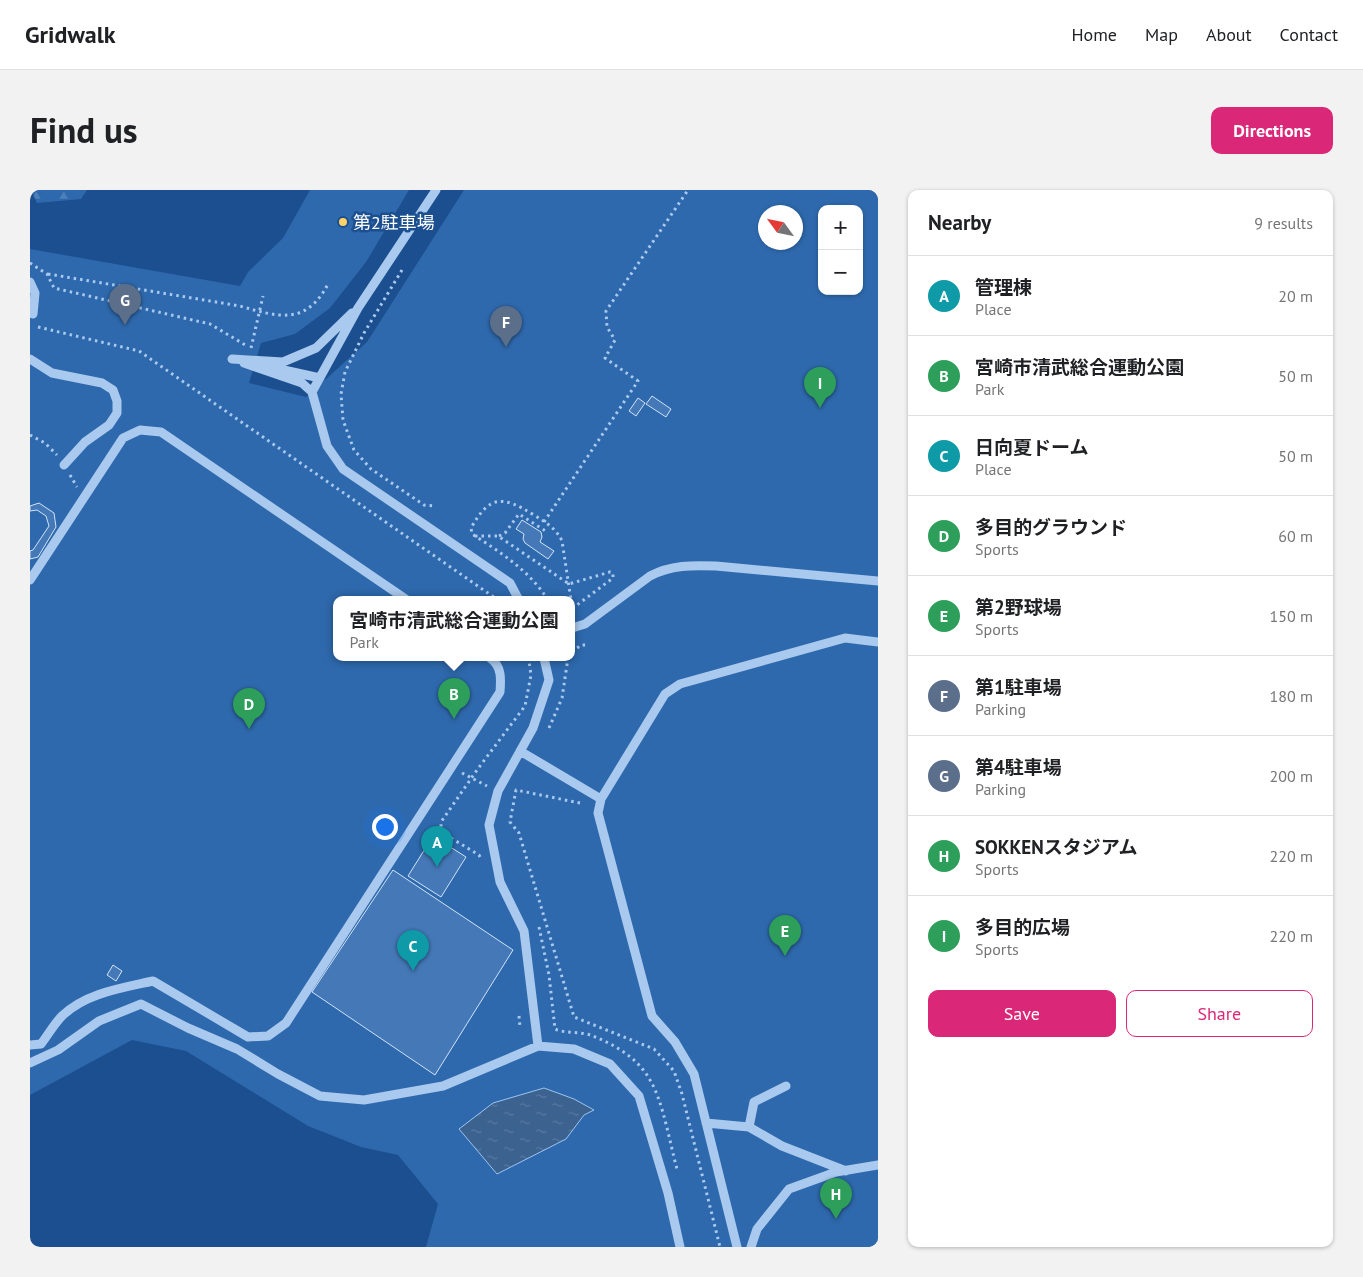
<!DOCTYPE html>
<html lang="en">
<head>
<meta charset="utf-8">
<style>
  :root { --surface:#fff; --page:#f2f2f2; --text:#202124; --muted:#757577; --line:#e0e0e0; --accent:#db2777 }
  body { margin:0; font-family:"PT Sans","Noto Sans JP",sans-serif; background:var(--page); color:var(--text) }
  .controls { position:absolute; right:15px; top:15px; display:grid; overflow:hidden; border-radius:10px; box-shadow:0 1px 4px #0004 }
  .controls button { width:45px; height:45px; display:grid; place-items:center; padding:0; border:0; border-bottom:1px solid var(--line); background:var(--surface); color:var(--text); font:25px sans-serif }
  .compass { position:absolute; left:728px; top:15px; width:45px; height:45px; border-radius:50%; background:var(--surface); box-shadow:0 1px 4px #0004; rotate:303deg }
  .you { position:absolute; left:354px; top:636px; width:18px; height:18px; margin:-12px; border:4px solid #fff; border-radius:50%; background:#1a73e8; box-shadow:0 0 0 8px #1a73e833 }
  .badge { display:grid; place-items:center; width:32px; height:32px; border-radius:50%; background:var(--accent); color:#fff; font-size:16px; font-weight:700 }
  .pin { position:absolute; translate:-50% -41px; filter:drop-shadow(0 1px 2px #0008) }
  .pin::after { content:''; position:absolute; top:26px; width:18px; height:15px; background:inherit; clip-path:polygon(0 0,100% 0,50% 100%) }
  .popup { position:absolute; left:303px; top:406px; width:242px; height:65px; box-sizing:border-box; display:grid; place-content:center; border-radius:10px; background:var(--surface); filter:drop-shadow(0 1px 4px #0005); font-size:16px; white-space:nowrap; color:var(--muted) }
  .popup b { font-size:19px; color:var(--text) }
  .popup::after { content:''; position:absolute; left:50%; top:100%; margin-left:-10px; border:10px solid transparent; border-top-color:var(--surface) }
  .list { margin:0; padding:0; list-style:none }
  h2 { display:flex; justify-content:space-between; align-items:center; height:65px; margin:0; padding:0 20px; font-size:21px }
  h2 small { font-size:16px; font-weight:400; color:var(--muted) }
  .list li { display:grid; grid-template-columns:32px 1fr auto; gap:15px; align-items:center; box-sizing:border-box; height:80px; padding:0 20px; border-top:1px solid var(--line) }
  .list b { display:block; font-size:19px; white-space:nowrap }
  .list p { margin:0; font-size:16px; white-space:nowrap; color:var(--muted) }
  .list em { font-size:16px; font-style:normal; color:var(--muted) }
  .actions { display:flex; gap:10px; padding:15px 20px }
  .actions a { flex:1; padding:11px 0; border:1px solid var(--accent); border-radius:10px; text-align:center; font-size:18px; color:var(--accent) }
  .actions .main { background:var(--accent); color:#fff }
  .map { position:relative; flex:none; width:848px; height:1057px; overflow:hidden; border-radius:10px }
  header { display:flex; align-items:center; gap:30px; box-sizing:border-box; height:70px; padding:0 25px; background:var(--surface); border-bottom:1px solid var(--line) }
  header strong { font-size:24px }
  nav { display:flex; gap:28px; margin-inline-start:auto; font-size:18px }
  .intro { display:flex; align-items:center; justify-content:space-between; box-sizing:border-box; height:120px; padding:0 30px }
  h1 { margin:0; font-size:35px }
  .button { padding:12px 22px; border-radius:10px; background:var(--accent); color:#fff; font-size:18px; font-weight:700 }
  main { display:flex; gap:30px; padding:0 30px }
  aside { flex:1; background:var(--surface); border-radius:10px; box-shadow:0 1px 4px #0004 }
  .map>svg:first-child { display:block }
  .green { fill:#2e69ad; fill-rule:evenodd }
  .forest { fill:url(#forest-firs) }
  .water { fill:url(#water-ripples); stroke:#9cc4f0 }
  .building { fill:#4478b7; stroke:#cfe3fa }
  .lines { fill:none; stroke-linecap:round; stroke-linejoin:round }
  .path { stroke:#a9c9ee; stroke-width:3; stroke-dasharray:2.5 4; stroke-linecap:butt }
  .minor { stroke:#a9c9ee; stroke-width:9 }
  .poi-dot { fill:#ffd166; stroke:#1b4f8f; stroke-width:2 }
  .labels { text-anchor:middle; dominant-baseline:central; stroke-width:5; stroke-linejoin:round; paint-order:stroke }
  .poi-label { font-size:18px; fill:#fff; stroke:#1b4f8f; text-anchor:start }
</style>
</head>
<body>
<header>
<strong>Gridwalk</strong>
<nav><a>Home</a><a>Map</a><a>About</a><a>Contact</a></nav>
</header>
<div class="intro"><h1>Find us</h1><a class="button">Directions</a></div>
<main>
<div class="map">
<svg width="848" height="1057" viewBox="0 0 848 1057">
  <defs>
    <pattern id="forest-firs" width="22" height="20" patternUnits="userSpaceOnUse" patternTransform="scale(1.25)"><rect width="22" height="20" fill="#2e69ad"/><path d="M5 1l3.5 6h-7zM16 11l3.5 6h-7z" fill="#4d80b9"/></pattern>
    <pattern id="water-ripples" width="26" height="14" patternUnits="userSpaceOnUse" patternTransform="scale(1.25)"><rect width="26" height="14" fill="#3c6290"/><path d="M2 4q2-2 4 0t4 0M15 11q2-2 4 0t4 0" fill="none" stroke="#597aa1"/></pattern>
  </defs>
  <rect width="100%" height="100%" fill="#1b4f8f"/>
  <path class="green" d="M280,0H379L336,72L300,118L265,144L231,153L219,193L276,207L337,152L434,0H848V1057H396L408,1014L368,965L331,957L278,936L156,861L102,850L0,905V59L210,96L218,82L253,48ZM792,19H829V101H792ZM736,22H766V52H736ZM306,410H542V468H306Z"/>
  <path class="forest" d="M1,0H57L51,9L7,13Z"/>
  <path class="water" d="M514,898L544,909L564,920L554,925L536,949L467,984L429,939L463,913Z"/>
  <path class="building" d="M622,206L641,219L636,227L616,214Z
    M608,208L615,213L606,226L599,221Z
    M9,313L24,323L26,337L8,367L0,369V361L3,360L19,336L16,326L7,320L0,321V316Z
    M492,330L511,342L512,347L510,352L524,361L518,369L495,353L493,349L494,344L486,339Z
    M403,646L436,667L411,707L378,686Z
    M363,680L483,760L405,885L282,802Z
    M83,775L92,781L86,791L77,785Z"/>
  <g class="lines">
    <path class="path" d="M0,73L17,84L24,98L180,134L217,156
      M372,80L334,143L315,182L311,204L313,230L324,260L341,279L394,315L406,316
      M18,84L210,116C248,127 276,136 298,94
      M8,137L109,161L468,410
      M221,158L233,106
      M0,245L15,253L27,265
      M40,285L47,297
      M514,332L608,191L575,168L585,150L577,137L576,121L658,0
      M445,346H468L539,394L580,382L583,383V388L543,418
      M469,346L475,343L489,324L517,342
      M518,410C500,381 470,362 442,344L441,338C460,304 473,306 504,325C515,332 526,338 532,351L543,423
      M542,462L551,455H558
      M519,538L532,508L538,468
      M432,583L457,596
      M550,613L486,600L480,632L489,643L544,827L624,859L644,881L652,904L690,1057
      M450,667L449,665L411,642V632L447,580L495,516L501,485L499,471
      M509,737L519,785L525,839C536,844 551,841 563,846C585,855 608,868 620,890C633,911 640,954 647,979
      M489,826L490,837"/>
    <path class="minor" d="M406,0L328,118L282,202L297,256L313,279L480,393L489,410
      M0,92L5,103L3,124L0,123
      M0,169L22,183L72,193L83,200L87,211V223L79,235L55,252L34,275
      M202,169L253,172L286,158L322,123
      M214,173L272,193L282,202
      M231,175L290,188
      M0,390L93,248L110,240L131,242L377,410
      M542,438L555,434L620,386C641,375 662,375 686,376L848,391
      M490,561L571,609
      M0,855L11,854C18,845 24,834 32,826C56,803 92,798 123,791L218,847L238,846L256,833L470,502C471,489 472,476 460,468
      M508,856L494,741L470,692L459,635L468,601L503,538L519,490L514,468
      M0,873L28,860L69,831L111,814L158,838L207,859L248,884L290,906L334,910L413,896L508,856L544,859L580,874L609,906L638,1003L650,1057
      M676,933L719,937L752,956L816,981
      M719,937L724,912L756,896
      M707,1057L664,884L645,852L622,826L568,623L571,609L635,504L650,494L815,448L848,452
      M721,1057L727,1039L759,999L806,982L848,975"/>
  </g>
  <circle class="poi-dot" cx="313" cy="32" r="5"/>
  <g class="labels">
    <g class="poi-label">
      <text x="323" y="32">第2駐車場</text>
    </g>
  </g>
</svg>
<div class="controls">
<button>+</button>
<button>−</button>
</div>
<svg class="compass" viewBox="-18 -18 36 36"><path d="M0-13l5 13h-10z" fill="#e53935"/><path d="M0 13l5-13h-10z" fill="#757577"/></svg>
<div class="you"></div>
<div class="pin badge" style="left:407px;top:677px;background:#0f9aa8">A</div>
<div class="pin badge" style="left:424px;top:529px;background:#2e9e5b">B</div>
<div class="popup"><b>宮崎市清武総合運動公園</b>Park</div>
<div class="pin badge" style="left:383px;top:781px;background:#0f9aa8">C</div>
<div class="pin badge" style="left:219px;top:539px;background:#2e9e5b">D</div>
<div class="pin badge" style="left:755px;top:766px;background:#2e9e5b">E</div>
<div class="pin badge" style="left:476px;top:157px;background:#5c6f8a">F</div>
<div class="pin badge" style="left:95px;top:135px;background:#5c6f8a">G</div>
<div class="pin badge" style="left:806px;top:1029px;background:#2e9e5b">H</div>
<div class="pin badge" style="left:790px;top:218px;background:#2e9e5b">I</div>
</div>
<aside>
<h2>Nearby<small>9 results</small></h2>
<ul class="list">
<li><span class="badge" style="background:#0f9aa8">A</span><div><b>管理棟</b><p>Place</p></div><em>20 m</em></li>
<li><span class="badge" style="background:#2e9e5b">B</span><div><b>宮崎市清武総合運動公園</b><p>Park</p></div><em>50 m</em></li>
<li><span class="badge" style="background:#0f9aa8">C</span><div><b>日向夏ドーム</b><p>Place</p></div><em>50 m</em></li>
<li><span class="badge" style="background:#2e9e5b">D</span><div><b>多目的グラウンド</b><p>Sports</p></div><em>60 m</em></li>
<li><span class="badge" style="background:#2e9e5b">E</span><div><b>第2野球場</b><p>Sports</p></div><em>150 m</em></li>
<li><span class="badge" style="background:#5c6f8a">F</span><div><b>第1駐車場</b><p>Parking</p></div><em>180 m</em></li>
<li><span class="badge" style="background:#5c6f8a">G</span><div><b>第4駐車場</b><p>Parking</p></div><em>200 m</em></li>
<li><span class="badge" style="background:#2e9e5b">H</span><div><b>SOKKENスタジアム</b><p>Sports</p></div><em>220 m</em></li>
<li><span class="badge" style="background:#2e9e5b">I</span><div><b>多目的広場</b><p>Sports</p></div><em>220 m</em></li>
</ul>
<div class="actions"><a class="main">Save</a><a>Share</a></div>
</aside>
</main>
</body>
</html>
